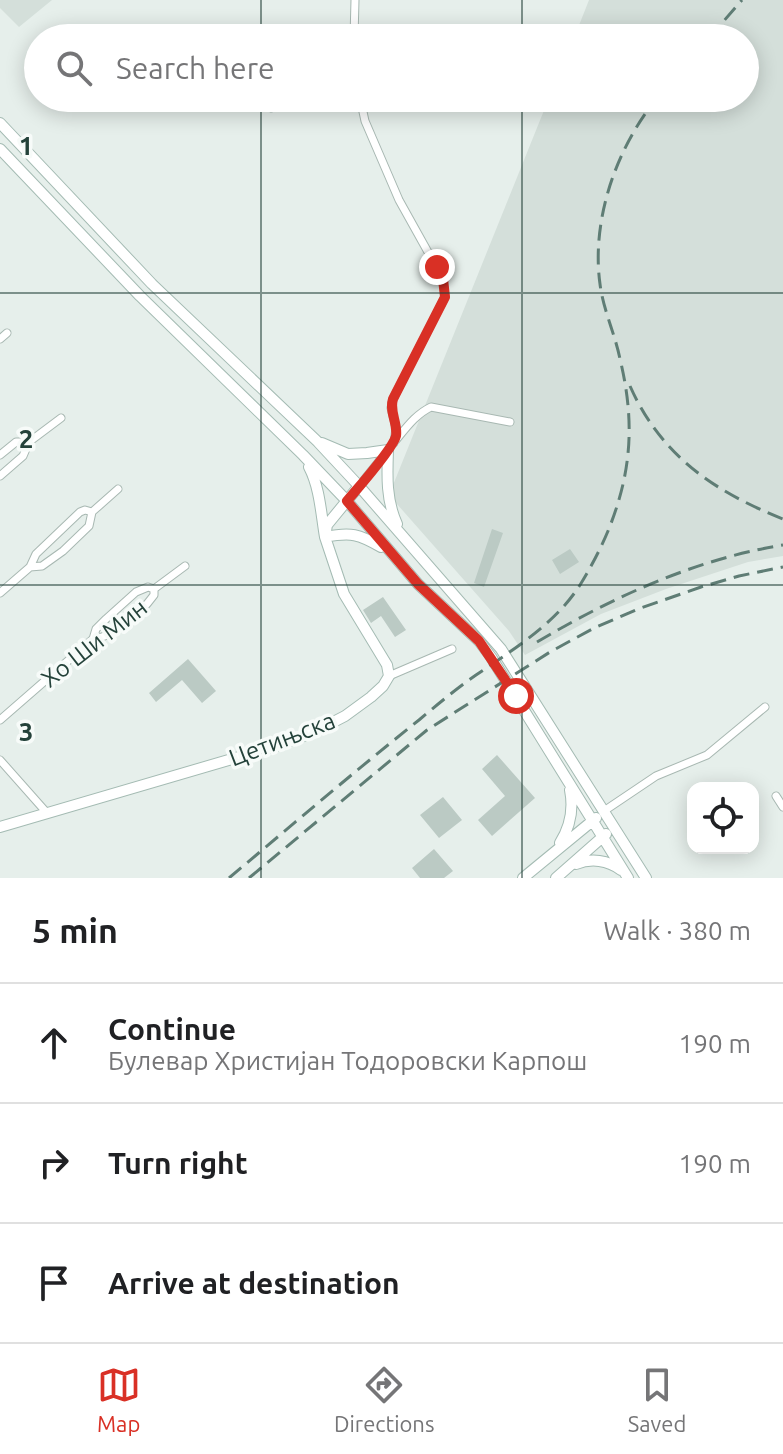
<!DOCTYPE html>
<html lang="en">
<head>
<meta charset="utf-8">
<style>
  :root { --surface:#fff; --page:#f6f6f6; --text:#202124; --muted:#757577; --line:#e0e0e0; --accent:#d93025 }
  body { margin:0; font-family:Ubuntu,sans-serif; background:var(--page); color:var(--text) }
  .controls { position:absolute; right:24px; bottom:24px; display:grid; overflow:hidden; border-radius:16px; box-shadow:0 4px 20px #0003 }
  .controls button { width:72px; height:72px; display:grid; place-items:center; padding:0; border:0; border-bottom:2px solid var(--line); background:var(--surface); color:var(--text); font:40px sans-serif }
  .stop { position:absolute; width:24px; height:24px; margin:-18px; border:6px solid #d93025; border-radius:50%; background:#fff }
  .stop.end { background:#d93025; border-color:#fff; box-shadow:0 2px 8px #0008 }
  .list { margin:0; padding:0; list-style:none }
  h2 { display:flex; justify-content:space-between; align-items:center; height:104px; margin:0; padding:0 32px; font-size:34px }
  h2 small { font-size:26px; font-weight:400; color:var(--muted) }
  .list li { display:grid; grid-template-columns:52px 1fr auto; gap:24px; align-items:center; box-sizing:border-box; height:120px; padding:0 32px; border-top:2px solid var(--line) }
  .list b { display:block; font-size:30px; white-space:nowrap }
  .list p { margin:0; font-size:26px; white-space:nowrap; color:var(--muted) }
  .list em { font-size:26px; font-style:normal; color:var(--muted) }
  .icon { flex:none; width:44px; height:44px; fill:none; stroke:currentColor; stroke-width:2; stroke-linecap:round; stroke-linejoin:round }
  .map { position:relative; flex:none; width:783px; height:878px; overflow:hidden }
  .search { position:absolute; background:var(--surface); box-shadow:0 4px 20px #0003; left:24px; right:24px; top:24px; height:88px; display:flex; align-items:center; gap:20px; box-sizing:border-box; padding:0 28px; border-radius:44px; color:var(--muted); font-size:30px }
  .sheet { height:464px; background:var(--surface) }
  nav { display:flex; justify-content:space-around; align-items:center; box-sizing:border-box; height:112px; border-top:2px solid var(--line); background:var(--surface); font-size:22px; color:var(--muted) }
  nav a { display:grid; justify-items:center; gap:4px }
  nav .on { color:var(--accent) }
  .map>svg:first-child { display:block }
  .built { fill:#d4dfda }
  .building { fill:#bbcac4 }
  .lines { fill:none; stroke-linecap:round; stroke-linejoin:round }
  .street-casing { stroke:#a8b8b2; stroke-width:9 }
  .secondary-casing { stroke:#a4bbb3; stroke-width:12 }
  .street { stroke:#fff; stroke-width:7 }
  .secondary { stroke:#fff; stroke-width:10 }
  .rail { stroke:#5f7d75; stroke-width:3; stroke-dasharray:16 8; stroke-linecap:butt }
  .route { stroke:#d93025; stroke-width:10 }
  .grid { fill:none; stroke:#24423a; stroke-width:2; stroke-opacity:0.55 }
  .labels { text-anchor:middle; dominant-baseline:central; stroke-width:7; stroke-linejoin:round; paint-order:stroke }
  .street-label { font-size:24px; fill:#24423a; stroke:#f7fbf9 }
  .grid-label { font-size:26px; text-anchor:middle; font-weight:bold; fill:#24423a; stroke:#f7fbf9; stroke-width:7; stroke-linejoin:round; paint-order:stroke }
</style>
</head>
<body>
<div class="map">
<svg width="783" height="878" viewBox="0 0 783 878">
  <rect width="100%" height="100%" fill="#e6efeb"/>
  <path class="built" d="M0,0H52L19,27L0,8Z
    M589,0H783V556L748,562L666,589L601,614L525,655L509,631L389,495L549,98H745V38H574Z"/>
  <path class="building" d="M492,529L503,533L484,587L474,583Z
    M570,549L579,562L560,574L552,560Z
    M383,597L406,630L395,637L381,616L371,623L363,610Z
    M188,659L216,691L202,703L182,680L156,702L149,693Z
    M497,755L535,798L492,836L478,820L505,796L482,769Z
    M443,797L462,820L439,838L420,815Z
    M434,849L453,871L444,878H420L412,868Z"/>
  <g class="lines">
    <g class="street-casing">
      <path id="street" d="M354,38L355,0
        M360,98L365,121L399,200L443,279L445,297L393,399L391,408L396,428L394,443
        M271,108L282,98
        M0,339L7,333
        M396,440C406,428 416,414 431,407L510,422
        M0,455L16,442H29
        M0,476L23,456L29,442L61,418
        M359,486L388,450
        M30,567L36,554L80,512L85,510L92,512
        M0,593L30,567L42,566L63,551L89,526L92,512L118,489
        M93,639L96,629L106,619L136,592L148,587L154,589
        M389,676L452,649
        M0,720L93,639C117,636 140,614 154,595V589L185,566
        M0,760L47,813
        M776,796L783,807
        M604,811L656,776L707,755L765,707"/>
    </g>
    <g class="secondary-casing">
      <path id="secondary" d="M0,123L152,284L318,442L359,486L501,649L646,878
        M0,149L140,296L303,455L347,501L418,584L479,641L491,657L628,878
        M322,443L348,454L367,453L388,450C387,476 386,500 397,524
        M309,467C320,488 321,514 325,537C351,532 359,534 381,547
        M0,827L273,747L314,732L345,716L371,697L383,686L389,676L387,665L344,594L325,537L327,525L359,486
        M560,843C570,827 574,810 570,790
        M576,864C591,858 608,860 621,870
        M523,878L596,818
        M556,878L606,834"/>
    </g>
    <use href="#street" class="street"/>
    <use href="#secondary" class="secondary"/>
    <path class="rail" d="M709,38L742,0
      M630,386C661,456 715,492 783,519
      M537,642C613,597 696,559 783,545
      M229,878C292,825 355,771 419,720C438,704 456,689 476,675C514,649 555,624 580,585C590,569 601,548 608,531C632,472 635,421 620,359C615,334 603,309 600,284C591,219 617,147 657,98
      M249,878L427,730L550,652L594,628L638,609L701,587L739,576L783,567"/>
  </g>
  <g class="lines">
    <path class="route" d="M437,267L443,279L445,297L393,399C389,412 398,423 396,436C393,449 357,489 347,501L418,584L479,641L516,696"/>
  </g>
  <path class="grid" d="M261,0V38M522,0V38M261,98V878M522,98V878M0,293H783M0,585H783"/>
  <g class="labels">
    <g class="street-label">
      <text transform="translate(94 643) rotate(-38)">Хо Ши Мин</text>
      <text transform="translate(282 739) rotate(-21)">Цетињска</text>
    </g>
  </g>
  <g class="grid-label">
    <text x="26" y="155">1</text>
    <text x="26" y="448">2</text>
    <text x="26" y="741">3</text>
  </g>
</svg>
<div class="controls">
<button><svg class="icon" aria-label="locate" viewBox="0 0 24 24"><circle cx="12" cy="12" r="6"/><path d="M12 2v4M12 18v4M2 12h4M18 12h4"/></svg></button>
</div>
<div class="stop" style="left:516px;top:696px"></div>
<div class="stop end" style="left:437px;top:267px"></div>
<div class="search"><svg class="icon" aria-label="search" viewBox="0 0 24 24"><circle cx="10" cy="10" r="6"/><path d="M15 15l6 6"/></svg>Search here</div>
</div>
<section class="sheet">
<h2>5 min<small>Walk · 380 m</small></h2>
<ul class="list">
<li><svg class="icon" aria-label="ahead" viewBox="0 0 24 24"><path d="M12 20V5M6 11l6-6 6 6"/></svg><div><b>Continue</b><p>Булевар Христијан Тодоровски Карпош</p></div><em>190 m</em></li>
<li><svg class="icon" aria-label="right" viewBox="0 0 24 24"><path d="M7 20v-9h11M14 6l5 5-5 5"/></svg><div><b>Turn right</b></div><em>190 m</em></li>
<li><svg class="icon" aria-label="arrive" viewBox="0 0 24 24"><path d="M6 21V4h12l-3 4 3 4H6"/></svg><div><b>Arrive at destination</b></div></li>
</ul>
</section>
<nav>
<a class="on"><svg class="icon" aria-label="map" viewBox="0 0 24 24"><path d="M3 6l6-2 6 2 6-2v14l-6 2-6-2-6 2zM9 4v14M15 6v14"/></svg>Map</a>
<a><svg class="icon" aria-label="directions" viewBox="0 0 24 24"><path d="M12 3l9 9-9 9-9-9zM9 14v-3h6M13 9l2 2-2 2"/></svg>Directions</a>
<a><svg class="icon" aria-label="saved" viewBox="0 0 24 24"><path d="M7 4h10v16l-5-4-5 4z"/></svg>Saved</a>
</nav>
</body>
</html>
